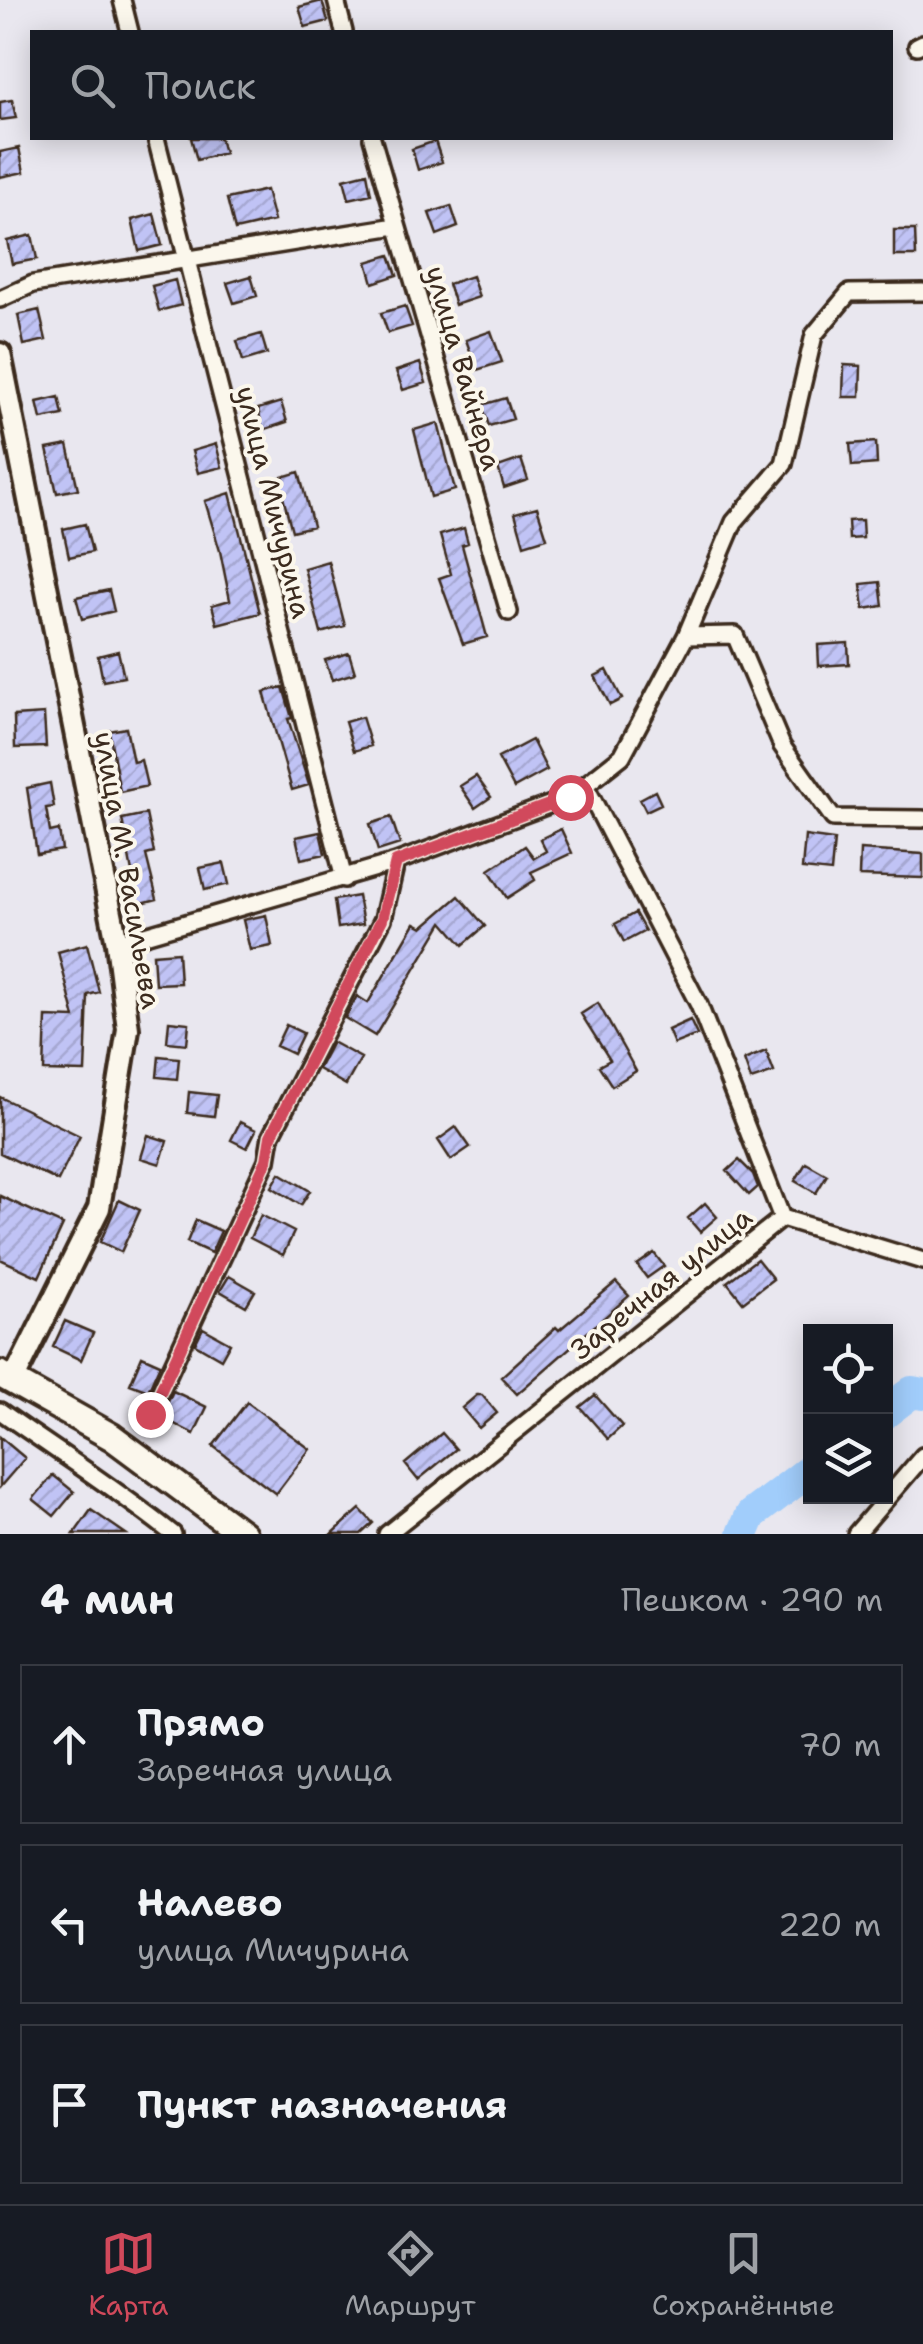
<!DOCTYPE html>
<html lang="ru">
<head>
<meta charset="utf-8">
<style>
  :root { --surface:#171b24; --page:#20242c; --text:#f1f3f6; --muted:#9ea1a6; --line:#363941; --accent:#d1495b }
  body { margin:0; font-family:"Shantell Sans",sans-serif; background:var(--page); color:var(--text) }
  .controls { position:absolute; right:30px; bottom:30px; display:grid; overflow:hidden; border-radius:0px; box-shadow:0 5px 25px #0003 }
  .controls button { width:90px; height:90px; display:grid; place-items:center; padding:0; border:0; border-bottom:2px solid var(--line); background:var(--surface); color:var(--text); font:50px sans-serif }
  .stop { position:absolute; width:30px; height:30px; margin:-22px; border:8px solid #d1495b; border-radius:50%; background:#fff }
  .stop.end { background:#d1495b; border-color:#fff; box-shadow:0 2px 10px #0008 }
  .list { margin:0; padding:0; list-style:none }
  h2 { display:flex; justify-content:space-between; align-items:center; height:130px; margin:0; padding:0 40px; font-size:42px }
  h2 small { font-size:32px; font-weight:400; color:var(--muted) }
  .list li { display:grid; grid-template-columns:65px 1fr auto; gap:30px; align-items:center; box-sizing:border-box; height:160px; margin:0 20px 20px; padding:0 20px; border:2px solid var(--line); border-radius:0px }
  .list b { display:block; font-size:38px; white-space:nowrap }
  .list p { margin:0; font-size:32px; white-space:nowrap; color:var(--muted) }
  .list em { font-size:32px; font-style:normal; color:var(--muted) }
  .icon { flex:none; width:55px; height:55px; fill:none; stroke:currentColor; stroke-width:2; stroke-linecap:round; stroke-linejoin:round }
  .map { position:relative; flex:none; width:923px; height:1534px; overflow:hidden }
  .search { position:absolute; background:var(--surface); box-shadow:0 5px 25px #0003; left:30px; right:30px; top:30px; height:110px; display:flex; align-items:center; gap:25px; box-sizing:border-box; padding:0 35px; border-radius:0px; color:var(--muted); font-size:38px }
  .sheet { height:670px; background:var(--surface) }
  nav { display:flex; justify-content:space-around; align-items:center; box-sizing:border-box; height:140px; border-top:2px solid var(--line); background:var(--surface); font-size:28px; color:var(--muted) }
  nav a { display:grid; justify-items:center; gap:5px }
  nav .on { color:var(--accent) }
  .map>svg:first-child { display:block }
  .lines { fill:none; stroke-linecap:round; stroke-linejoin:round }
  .river { stroke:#a1cdfb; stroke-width:32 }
  .building { fill:url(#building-hatch); stroke:#3b2a1e; stroke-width:2.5 }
  .minor-casing { stroke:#3b2a1e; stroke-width:22 }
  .tertiary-casing { stroke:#3b2a1e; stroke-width:28 }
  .primary-casing { stroke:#3b2a1e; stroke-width:32 }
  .minor { stroke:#fbf7ec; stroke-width:15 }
  .tertiary { stroke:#fbf7ec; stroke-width:20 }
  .primary { stroke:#fbf7ec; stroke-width:25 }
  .route { stroke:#d1495b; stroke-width:12 }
  .labels { text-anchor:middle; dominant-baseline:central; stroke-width:8; stroke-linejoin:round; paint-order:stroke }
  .street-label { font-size:28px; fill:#3b2a1e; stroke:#fbf7ec }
</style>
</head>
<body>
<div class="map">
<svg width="923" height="1534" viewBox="0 0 923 1534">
  <defs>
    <pattern id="building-hatch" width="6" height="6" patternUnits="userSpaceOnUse" patternTransform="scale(2.5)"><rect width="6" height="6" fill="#c0c3f5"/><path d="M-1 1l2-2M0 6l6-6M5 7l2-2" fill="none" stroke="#a6a8d2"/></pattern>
  </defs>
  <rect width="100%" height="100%" fill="#e9e7ef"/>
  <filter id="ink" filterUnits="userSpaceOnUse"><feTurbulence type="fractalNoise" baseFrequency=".01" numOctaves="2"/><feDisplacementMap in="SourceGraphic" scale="20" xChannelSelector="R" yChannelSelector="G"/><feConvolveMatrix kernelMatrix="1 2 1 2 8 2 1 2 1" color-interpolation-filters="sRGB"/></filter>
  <g filter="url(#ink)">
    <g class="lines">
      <path class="river" d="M886,1412L912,1392L923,1394
        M743,1534L751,1515L810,1470"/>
    </g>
    <path class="building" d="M322,1L328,21L305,27L299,7Z
      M12,100L16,118L0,120V102Z
      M191,138H220L224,153L197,160Z
      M435,141L442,162L418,170L412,149Z
      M19,148L24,172L0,177V152Z
      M367,173L371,194L349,199L344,179Z
      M266,190L274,221L235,230L227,199Z
      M451,206L458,227L437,235L429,213Z
      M154,214L162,245L139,251L132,220Z
      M894,230H915L916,256H894Z
      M32,235L37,259L12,264L7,241Z
      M390,255L397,275L373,283L367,262Z
      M251,276L257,296L234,303L227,283Z
      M472,276L479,297L455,305L448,284Z
      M175,280L181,305L159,311L152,286Z
      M405,306L412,326L388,333L381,313Z
      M39,310L46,340L24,345L18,315Z
      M491,331L502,362L477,370L466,340Z
      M261,334L267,354L243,361L237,341Z
      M420,363L426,383L403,390L396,371Z
      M844,365L861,366L860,397H843Z
      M59,397L63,415L41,419L37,402Z
      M506,398L513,419L489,426L482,405Z
      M281,402L287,422L263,430L258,409Z
      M438,423L455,490L431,497L414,430Z
      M876,442L877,464L852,466L850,444Z
      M216,444L222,467L198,473L192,451Z
      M68,445L78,489L57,493L47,449Z
      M521,459L528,480L504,488L498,467Z
      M299,472L313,526L292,531L278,478Z
      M230,493L260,613L217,624L212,605L230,600L220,551L205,501Z
      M537,507L547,538L524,545L515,513Z
      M862,520L863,538L849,539L848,521Z
      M85,524L92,552L69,557L63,529Z
      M464,528L468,543L462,545L487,637L463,644L439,578L451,574L440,535Z
      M328,561L345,626L321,633L304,568Z
      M880,582L883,606L864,609L861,584Z
      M109,590L114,611L82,619L76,597Z
      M848,643L849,664L819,666L818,645Z
      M118,651L124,677L103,681L98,656Z
      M349,653L355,673L332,680L325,660Z
      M607,670L622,699L610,705L595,676Z
      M283,687L292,718L288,719L309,785L292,790L264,692Z
      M44,714L46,747L15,748L14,716Z
      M362,717L371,746L354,751L345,722Z
      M126,728L133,762L141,760L147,786L120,792L109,731Z
      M532,740L547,770L514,788L498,758Z
      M476,776L491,797L475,808L460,786Z
      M50,783L54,807L46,808L50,832L59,830L62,850L37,854L27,788Z
      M655,791L661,804L646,811L640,799Z
      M146,814L154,853L146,855L157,899L138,904L122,819Z
      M391,817L400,844L378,851L370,824Z
      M561,829L572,853L531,872L535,880L507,898L489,870L525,846L534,858L546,851L540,839Z
      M320,832L325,854L301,859L296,837Z
      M805,836L834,840L831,872L802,869Z
      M860,850L923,854V878L859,876Z
      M224,863L229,884L205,890L200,868Z
      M358,896L363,924L338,928L334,900Z
      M459,896L485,926L463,945L443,922L375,1036L345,1018L357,996L368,1003L415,923L423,927Z
      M635,913L645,931L624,942L615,924Z
      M266,915L272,946L250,950L243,920Z
      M87,944L99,992L88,995L85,1072L44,1071L46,1017L75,1018L58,952Z
      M178,952L180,983L155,984L153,954Z
      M598,1003L636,1071L612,1086L599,1066L610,1060L581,1014Z
      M690,1020L697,1035L674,1044L668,1030Z
      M169,1021L189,1023L187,1044L167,1042Z
      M286,1025L303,1033L293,1054L276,1046Z
      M332,1042L361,1058L346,1085L318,1069Z
      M766,1051L774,1072L751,1080L744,1060Z
      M159,1056L179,1058L177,1079L157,1077Z
      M189,1092L217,1095L214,1116L187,1113Z
      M0,1097L80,1136L58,1181L0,1153Z
      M240,1122L256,1130L247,1148L231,1140Z
      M456,1127L470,1147L451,1160L438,1140Z
      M148,1135L167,1141L160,1164L141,1158Z
      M739,1160L753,1174L758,1187L749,1195L727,1171Z
      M806,1163L827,1175L816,1193L795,1181Z
      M280,1173L310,1191L301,1205L272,1187Z
      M0,1196L63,1225L39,1277L0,1259Z
      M119,1200L140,1210L121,1252L100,1242Z
      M705,1203L717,1217L700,1232L688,1218Z
      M261,1215L294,1232L283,1255L250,1238Z
      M196,1220L221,1231L211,1253L187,1242Z
      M654,1253L664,1266L647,1278L637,1265Z
      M757,1259L773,1279L743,1302L727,1282Z
      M229,1276L255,1291L246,1306L220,1291Z
      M616,1282L629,1296L517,1394L501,1377L556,1327L559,1330Z
      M65,1321L93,1333L81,1360L53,1347Z
      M203,1328L230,1343L221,1359L195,1344Z
      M142,1356L160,1364L148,1391L130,1384Z
      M173,1391L207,1407L194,1434L161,1417Z
      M477,1395H482L497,1413L479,1428L462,1408Z
      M595,1395L622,1426L608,1439L580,1407Z
      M247,1402L310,1449L276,1494L213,1446Z
      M442,1433L456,1449L418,1480L405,1464Z
      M0,1437L25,1458L0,1487Z
      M53,1475L74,1492L54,1516L33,1499Z
      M360,1509L373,1523L361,1534H332Z
      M91,1510L126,1534H74Z"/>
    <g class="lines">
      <g class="minor-casing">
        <path id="minor" d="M122,0L130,32
          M336,0L344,32
          M917,46L923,43
          M156,138L344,879
          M372,138L509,612
          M0,299L33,284L396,226
          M686,636L735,635L782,746L833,818L923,819
          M117,943L396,862L570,797L622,756L686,636L734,522L784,464L814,335L849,293L923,292
          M782,1218L923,1261
          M0,1411C58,1452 118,1490 173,1534
          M150,1414L267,1160L271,1136L383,919L396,862
          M387,1534L782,1218L699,1005L585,785
          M856,1534L923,1456"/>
      </g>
      <g class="tertiary-casing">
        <path id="tertiary" d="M0,354L117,943L128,1029L99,1208L13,1381"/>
      </g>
      <g class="primary-casing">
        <path id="primary" d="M0,1374L112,1437L243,1534"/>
      </g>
      <use href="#minor" class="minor"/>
      <use href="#tertiary" class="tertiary"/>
      <use href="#primary" class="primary"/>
    </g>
  </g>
  <g class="lines" filter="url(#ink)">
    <path class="route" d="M150,1414L267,1160L271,1136L382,919L396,862L570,797"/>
  </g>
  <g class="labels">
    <g class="street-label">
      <text transform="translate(464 368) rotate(74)">улица Вайнера</text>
      <text transform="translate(274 502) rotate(76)">улица Мичурина</text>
      <text transform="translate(128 870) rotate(80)">улица М. Васильева</text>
      <text transform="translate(661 1283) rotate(-39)">Заречная улица</text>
    </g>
  </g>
</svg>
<div class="controls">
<button><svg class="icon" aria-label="locate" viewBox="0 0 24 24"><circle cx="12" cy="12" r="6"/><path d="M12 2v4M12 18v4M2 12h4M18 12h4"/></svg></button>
<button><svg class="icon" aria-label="layers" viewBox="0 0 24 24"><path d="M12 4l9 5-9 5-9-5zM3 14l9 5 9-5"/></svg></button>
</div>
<div class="stop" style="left:570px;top:797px"></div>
<div class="stop end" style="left:150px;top:1414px"></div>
<div class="search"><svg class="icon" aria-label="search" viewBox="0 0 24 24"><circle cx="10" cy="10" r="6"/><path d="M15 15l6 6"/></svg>Поиск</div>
</div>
<section class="sheet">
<h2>4 мин<small>Пешком · 290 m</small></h2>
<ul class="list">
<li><svg class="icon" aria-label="ahead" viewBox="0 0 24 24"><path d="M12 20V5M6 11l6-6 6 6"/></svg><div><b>Прямо</b><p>Заречная улица</p></div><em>70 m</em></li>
<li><svg class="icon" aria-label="left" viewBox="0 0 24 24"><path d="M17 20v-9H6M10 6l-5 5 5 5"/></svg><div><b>Налево</b><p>улица Мичурина</p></div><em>220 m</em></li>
<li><svg class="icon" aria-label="arrive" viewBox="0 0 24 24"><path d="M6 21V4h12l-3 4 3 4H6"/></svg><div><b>Пункт назначения</b></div></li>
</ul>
</section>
<nav>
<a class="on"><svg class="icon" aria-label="map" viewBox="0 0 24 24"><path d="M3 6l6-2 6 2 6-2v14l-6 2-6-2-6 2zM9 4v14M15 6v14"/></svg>Карта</a>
<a><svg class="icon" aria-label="directions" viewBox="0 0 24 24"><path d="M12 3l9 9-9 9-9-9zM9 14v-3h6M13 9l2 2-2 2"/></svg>Маршрут</a>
<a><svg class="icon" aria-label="saved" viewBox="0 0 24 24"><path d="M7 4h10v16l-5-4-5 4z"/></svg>Сохранённые</a>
</nav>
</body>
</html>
